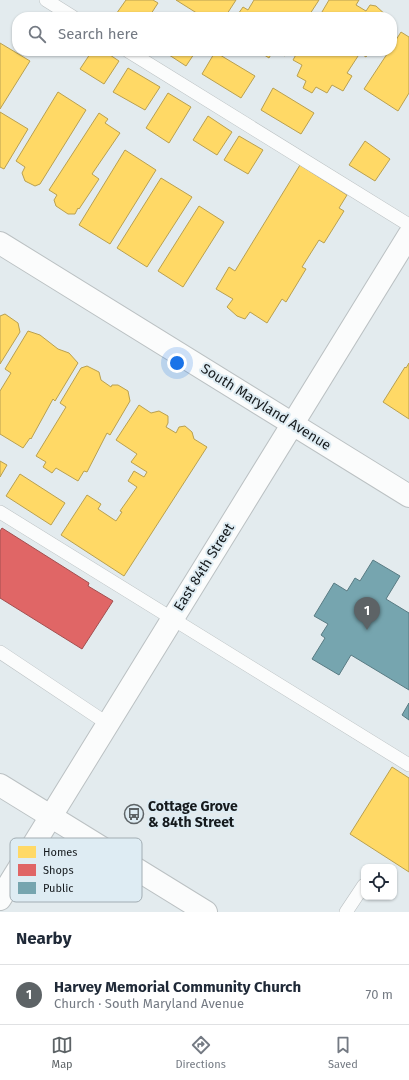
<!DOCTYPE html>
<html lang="en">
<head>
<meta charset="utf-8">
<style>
  :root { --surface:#fff; --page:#f2f2f3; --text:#1f2937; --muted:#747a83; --line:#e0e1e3; --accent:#5d6366 }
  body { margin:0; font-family:"Fira Sans",sans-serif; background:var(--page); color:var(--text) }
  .controls { position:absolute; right:12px; bottom:12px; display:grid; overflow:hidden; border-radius:8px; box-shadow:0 1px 3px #0004 }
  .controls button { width:36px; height:36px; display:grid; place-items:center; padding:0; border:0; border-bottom:1px solid var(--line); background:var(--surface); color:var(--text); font:20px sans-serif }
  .you { position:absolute; left:177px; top:363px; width:14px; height:14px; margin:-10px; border:3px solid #fff; border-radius:50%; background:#1a73e8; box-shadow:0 0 0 6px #1a73e833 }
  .badge { display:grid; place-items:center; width:26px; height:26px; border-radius:50%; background:var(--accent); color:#fff; font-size:13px; font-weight:700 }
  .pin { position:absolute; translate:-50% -33px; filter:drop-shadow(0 1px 2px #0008) }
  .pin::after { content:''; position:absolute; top:21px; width:14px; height:12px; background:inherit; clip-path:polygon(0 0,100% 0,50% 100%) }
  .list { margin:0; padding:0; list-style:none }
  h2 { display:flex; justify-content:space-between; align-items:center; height:52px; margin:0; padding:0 16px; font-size:17px }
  h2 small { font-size:13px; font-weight:400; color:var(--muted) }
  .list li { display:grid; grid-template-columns:26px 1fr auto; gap:12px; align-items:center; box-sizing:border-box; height:60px; padding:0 16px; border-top:1px solid var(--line) }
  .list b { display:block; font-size:15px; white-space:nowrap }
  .list p { margin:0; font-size:13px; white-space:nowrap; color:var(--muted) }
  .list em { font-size:13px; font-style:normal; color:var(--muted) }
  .icon { flex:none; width:22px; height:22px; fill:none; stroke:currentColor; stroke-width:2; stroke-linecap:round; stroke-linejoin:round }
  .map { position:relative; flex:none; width:409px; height:912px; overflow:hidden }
  .search { position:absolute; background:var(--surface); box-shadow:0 1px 3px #0004; left:12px; right:12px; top:12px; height:44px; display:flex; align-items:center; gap:10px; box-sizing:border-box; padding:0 14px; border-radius:16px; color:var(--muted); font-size:15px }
  .sheet { height:112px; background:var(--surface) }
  nav { display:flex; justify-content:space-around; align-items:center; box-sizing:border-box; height:56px; border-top:1px solid var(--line); background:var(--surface); font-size:11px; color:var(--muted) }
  nav a { display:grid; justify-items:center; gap:2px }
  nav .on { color:var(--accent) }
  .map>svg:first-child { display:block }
  .homes { fill:#ffd966; stroke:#b9a050 }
  .shops { fill:#e06666; stroke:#a34f50 }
  .public { fill:#76a5af; stroke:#597b83 }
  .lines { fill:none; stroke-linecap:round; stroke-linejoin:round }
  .service-casing { stroke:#bbc1c3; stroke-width:14 }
  .minor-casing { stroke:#bbc1c3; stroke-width:24 }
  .secondary-casing { stroke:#bbc1c3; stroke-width:24 }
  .service { stroke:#fbfcfc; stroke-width:13 }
  .minor { stroke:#fbfcfc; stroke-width:22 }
  .secondary { stroke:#fbfcfc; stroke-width:22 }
  .labels { text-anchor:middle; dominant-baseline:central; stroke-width:4; stroke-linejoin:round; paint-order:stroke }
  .street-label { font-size:14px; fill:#151a1d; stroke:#deecf3 }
  .poi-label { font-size:14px; font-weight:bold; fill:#151a1d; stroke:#deecf3; text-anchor:start }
  .key { fill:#deecf3; stroke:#a2adb3; stroke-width:1 }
  .key-label { font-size:11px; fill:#151a1d }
</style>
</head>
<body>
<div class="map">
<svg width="409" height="912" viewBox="0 0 409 912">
  <rect width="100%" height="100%" fill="#e3ebee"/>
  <path class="homes" d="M126,0H153L158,3L149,17H114Z
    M176,0H236L225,17H203Z
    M254,0H319L308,17H236L243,7L248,10Z
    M329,0H359L356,5L366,11L370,5L376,6L388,17H319Z
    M401,32L409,37V93L398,111L364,89L389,51H392V46Z
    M0,43L30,61L0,109Z
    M92,51H104L119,61L104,84L80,69Z
    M163,51H196L186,66Z
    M258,51H273L269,58Z
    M277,51H288L285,56Z
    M298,51H370L366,57L360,53L347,73L352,76L343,91L332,85L327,93L316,87L312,93L303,88L306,81L297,76L302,65L293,60Z
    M215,52L255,76L241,98L202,74Z
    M128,68L160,87L145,110L113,92Z
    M273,88L314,113L301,134L261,110Z
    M58,92L86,110L40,184L35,186L25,181L22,173L25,167L16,161Z
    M168,93L191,107L169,143L146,128Z
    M0,112L28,129L4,169L0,167Z
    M99,113L108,119L105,123L120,133L92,174L99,179L79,209L78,208L75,214H68L56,206L54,200L57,195L49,190Z
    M208,116L232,132L217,155L193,140Z
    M239,136L263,150L248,174L224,160Z
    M365,141L390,159L375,181L349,165Z
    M125,150L156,170L110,244L79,225Z
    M300,165L347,195L339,208L344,211L324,243L319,240L302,267L306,269L286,302L282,299L267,323L250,312L245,319L237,316L227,307L233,299L216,289L229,267L235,271Z
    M161,178L192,197L147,267L117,248Z
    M199,206L224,222L183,287L158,271Z
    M5,314L18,323L20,332L0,364V316Z
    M28,331L40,335L58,349L69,353L78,363L55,401L53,399L31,439L30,438L23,448L0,434V391L11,373L5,369Z
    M409,363V419L383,402L405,367L406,368Z
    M87,366L99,372L101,380L111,387L112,385H118L128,391L130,401L110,435L107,433L87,472L84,471L78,481L56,468L52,473L43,467L46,462L36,456L66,407L60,403L81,368Z
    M139,405L151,413L159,411L168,416V423L166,427L176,433L179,427L185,426L192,432L194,439L207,447L124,576L61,535L87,495L101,504L98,509L116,521L122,512L120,511L137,487L128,481L134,471L144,477L147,472L131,462L137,454L116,440Z
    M0,461L7,465L0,477Z
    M20,474L65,503L51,525L6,496Z
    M392,767L409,778V872L350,834Z"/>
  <path class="shops" d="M2,528L89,583L88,586L113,601L82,649L0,598V531Z"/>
  <path class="public" d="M373,560L400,576L386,599L409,613V690L351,655L339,675L312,659L325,638L321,635L328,624L314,616L334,583L347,591L355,578L360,581Z
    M409,703V720L402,715Z"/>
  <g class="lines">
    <g class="service-casing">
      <path id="service" d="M46,0L73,17
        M128,51L409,225
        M0,512L409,765
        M0,652L108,724
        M346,912L364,885"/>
    </g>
    <g class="minor-casing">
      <path id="minor" d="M0,243L409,496
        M0,899L409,235"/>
    </g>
    <g class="secondary-casing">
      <path id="secondary" d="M0,785L206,912"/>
    </g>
    <use href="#service" class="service"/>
    <use href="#minor" class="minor"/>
    <use href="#secondary" class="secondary"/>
  </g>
  <defs>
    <g id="bus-ring" transform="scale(1)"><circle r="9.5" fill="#deecf3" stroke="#5d6366" stroke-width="1.5"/><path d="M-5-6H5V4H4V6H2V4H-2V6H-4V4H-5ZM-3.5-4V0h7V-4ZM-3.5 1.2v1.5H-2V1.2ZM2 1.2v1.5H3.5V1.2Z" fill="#5d6366"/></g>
  </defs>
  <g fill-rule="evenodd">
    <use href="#bus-ring" x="134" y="814"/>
  </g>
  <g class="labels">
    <g class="street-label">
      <text transform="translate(266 407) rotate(32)">South Maryland Avenue</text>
      <text transform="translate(204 567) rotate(-58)">East 84th Street</text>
    </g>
    <g class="poi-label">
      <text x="148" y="806">Cottage Grove<tspan x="148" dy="16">&amp; 84th Street</tspan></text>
    </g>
  </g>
  <rect x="10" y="838" width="132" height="64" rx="6" class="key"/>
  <rect x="18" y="846" width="18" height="12" fill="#ffd966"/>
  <rect x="18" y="864" width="18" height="12" fill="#e06666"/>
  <rect x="18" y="882" width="18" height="12" fill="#76a5af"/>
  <g class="key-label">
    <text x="43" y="856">Homes</text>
    <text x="43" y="874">Shops</text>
    <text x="43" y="892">Public</text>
  </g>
</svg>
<div class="controls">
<button><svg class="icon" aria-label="locate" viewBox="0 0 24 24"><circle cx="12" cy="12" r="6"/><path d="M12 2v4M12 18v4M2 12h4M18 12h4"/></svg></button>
</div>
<div class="you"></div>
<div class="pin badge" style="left:367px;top:630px">1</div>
<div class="search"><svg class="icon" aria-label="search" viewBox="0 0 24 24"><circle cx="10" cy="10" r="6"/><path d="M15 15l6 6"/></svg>Search here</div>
</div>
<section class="sheet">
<h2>Nearby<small></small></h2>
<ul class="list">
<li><span class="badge">1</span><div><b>Harvey Memorial Community Church</b><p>Church · South Maryland Avenue</p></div><em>70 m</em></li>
</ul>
</section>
<nav>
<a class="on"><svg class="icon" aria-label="map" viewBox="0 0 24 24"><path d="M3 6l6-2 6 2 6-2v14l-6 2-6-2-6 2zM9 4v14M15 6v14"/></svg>Map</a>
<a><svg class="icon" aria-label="directions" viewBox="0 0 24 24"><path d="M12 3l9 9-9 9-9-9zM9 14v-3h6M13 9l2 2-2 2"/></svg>Directions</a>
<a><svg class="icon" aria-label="saved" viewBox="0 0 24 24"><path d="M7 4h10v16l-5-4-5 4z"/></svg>Saved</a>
</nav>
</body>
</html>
